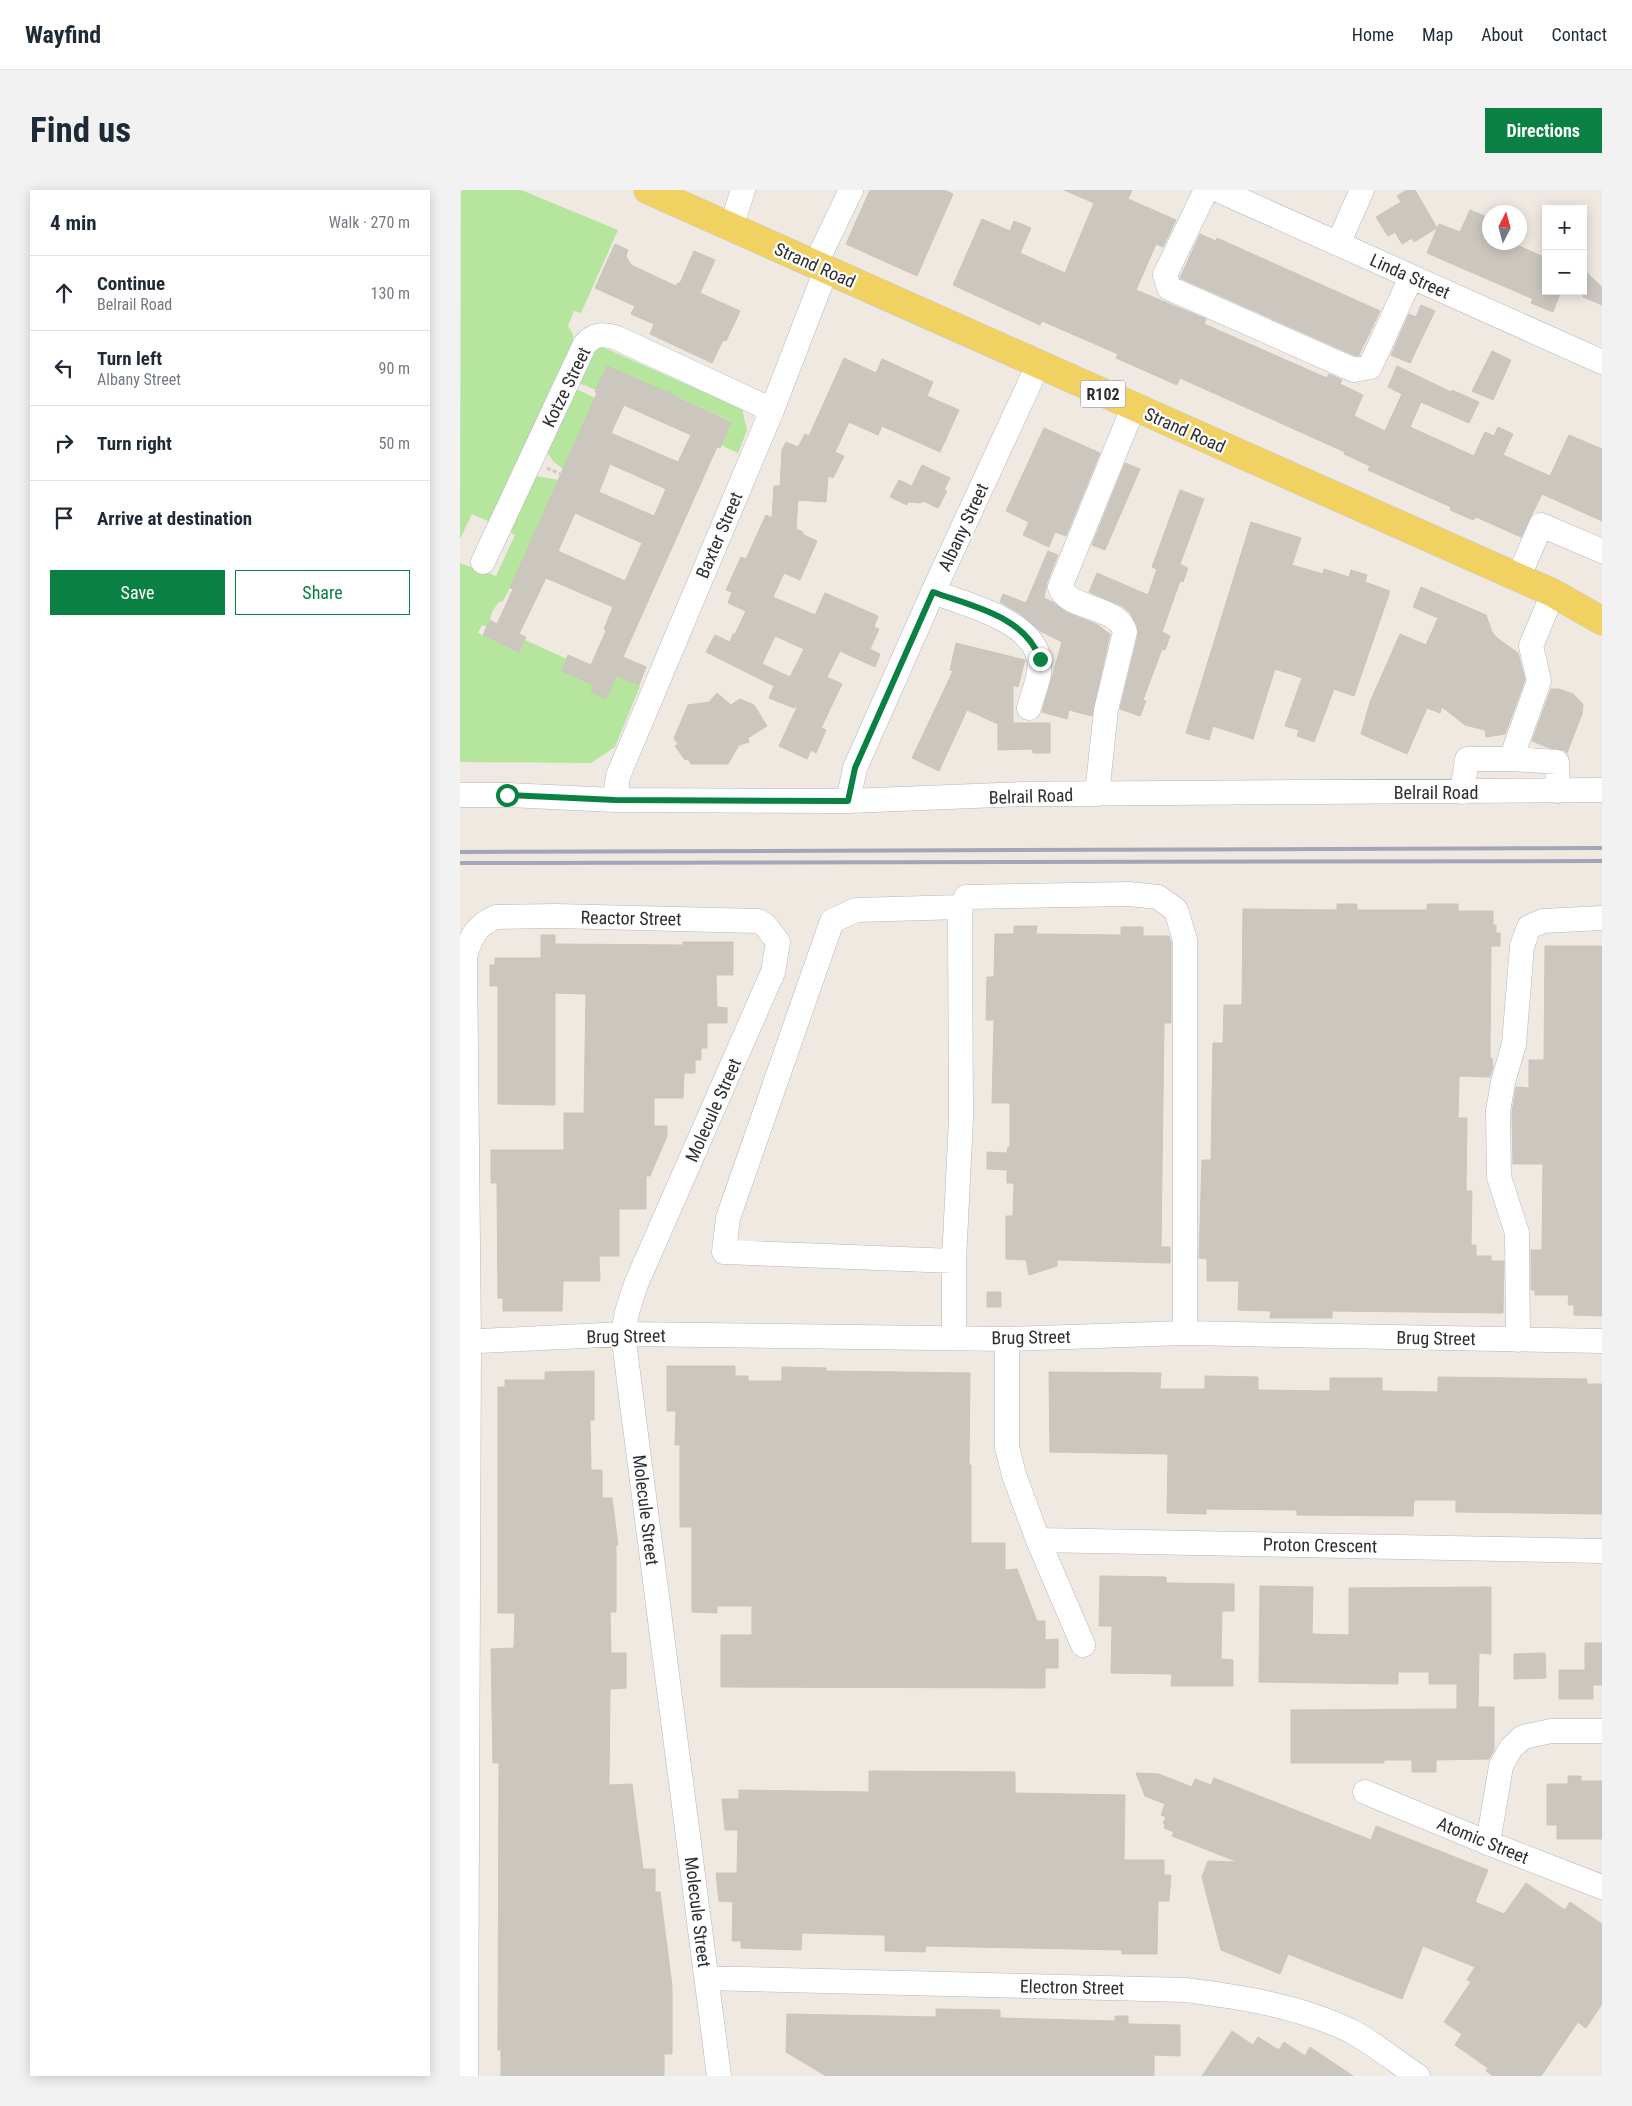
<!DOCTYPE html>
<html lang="en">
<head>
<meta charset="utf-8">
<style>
  :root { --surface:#fff; --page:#f2f2f3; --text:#1f2937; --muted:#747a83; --line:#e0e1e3; --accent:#0b8043 }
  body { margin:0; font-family:"Roboto Condensed",sans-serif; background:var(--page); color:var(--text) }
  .controls { position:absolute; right:15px; top:15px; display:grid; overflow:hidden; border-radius:0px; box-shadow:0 2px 12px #0003 }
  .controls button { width:45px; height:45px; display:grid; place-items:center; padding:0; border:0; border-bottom:1px solid var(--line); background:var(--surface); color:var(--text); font:25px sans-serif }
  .compass { position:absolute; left:1022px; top:15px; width:45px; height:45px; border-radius:50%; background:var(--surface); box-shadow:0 2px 12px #0003; rotate:6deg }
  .stop { position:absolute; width:15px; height:15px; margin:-11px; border:4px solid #0b8043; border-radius:50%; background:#fff }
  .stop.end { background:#0b8043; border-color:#fff; box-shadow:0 1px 5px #0008 }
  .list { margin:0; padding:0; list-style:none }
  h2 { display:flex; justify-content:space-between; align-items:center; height:65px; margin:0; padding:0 20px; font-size:21px }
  h2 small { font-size:16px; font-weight:400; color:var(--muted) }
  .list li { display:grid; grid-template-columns:32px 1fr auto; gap:15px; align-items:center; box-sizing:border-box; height:75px; padding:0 20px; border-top:1px solid var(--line) }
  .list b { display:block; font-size:19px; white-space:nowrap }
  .list p { margin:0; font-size:16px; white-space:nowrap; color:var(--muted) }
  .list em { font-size:16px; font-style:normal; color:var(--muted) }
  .actions { display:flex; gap:10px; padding:15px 20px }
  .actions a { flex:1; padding:11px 0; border:1px solid var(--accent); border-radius:0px; text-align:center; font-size:18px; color:var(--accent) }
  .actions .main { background:var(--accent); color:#fff }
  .icon { flex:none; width:28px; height:28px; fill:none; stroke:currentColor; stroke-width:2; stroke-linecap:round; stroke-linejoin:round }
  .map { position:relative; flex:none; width:1142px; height:1886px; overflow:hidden; border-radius:0px }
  header { display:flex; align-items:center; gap:30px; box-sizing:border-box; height:70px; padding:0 25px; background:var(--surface); border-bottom:1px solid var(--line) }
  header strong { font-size:24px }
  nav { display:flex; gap:28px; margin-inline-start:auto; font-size:18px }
  .intro { display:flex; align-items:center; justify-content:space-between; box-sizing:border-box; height:120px; padding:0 30px }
  h1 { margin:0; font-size:35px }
  .button { padding:12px 22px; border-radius:0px; background:var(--accent); color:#fff; font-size:18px; font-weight:700 }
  main { display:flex; gap:30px; padding:0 30px }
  aside { flex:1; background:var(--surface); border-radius:0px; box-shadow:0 2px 12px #0003 }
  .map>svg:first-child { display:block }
  .green { fill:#b6e59e }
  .building { fill:#cbc7bf; stroke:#cbc5ba; fill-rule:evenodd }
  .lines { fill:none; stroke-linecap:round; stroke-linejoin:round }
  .minor-casing { stroke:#b4b7c1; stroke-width:25 }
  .major-casing { stroke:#c9c9c9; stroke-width:29 }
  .path { stroke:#c9c9c9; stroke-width:3; stroke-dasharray:4 2.5; stroke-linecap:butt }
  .minor { stroke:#fff; stroke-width:24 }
  .major { stroke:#f2d163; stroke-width:28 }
  .rail { stroke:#a3a6b8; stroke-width:4 }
  .route { stroke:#0b8043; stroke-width:6 }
  .labels { text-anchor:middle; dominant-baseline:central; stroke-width:4.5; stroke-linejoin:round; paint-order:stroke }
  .shield { fill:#fff; stroke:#6d6d6d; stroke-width:1 }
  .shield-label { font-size:16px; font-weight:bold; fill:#2e2e2e }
  .street-label { font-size:18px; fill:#2e2e2e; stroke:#fff }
</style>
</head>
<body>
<header>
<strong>Wayfind</strong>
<nav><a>Home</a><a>Map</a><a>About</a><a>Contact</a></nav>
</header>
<div class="intro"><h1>Find us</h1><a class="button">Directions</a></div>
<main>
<aside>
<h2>4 min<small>Walk · 270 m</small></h2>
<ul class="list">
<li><svg class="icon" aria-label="ahead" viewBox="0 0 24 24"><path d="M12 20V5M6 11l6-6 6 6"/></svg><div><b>Continue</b><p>Belrail Road</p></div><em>130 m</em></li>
<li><svg class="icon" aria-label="left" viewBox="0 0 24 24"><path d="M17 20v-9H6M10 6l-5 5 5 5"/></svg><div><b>Turn left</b><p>Albany Street</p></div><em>90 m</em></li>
<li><svg class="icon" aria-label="right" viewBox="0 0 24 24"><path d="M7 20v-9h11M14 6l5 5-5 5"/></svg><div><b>Turn right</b></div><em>50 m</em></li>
<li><svg class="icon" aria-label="arrive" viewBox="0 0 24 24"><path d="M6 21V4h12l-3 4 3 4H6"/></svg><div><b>Arrive at destination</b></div></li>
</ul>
<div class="actions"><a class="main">Save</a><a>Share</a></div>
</aside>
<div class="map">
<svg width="1142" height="1886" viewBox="0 0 1142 1886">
  <rect width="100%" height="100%" fill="#efe9e1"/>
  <path class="green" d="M1,0H61L158,40L121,123L114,121L108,136L113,144V152L30,332L12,324L0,349Z
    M140,156L282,219L287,240L278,263L261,255L271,231L212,205L210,202L207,203L147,176L136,200L119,193L135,158Z
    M116,199L135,208L103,279L93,271L87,262Z
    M76,286L99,290L50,398L43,411L39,412C30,423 32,426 27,437L22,435L18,443L59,462L65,450L107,469L134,495L131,502L146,509L153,482L180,496L155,557L131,573L0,572V373L36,386L55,345L50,342Z"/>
  <path class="building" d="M410,0H484L493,4L457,86L386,54Z
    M604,0H672L668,9L716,30L703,57L696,54L676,100L746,129L744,134L867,188L869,184L882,190L880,194L903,205L894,226L925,241L942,204L928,197L937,176L991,202L992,200L1019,212L1009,233L961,212L950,237L1014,266L1025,242L1034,246L1038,237L1053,244L1043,265L1090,286L1109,245L1142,259V331L1082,304L1061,347L1016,327L1013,330L990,320L991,317L908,280L910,276L884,264L885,262L720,188L717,195L656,168L658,164L582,131L580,135L493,95L522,29L550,41L554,31L571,38L560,63L605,83L634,13Z
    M947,0H955L977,38L954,52L952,48L942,54L935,42L928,46L916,27L941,12L937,6Z
    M1010,20L1030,28V52H1050L1086,68V101H1101L1093,122L1071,113L1073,109L967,63L979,34L1000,42Z
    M740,44L756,51L757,48L920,121L899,165L896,166L720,88Z
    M155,54L168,60L166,66L171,75L216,96L218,93H220L234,61L255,70L240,103L280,121L266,151L263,150L252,173L190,144L194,134L171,124L175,116L135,98Z
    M1123,79L1142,97V115L1123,107Z
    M961,115L975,121L950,173L931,165L949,124L956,127Z
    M1032,161L1051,170L1033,210L1012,201Z
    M384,168L416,183L422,169L473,192L467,206L499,220L480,262L422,236L418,245L389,232L375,262L384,266L373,288L368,286L366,312L338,310L336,339L343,342L342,344L357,351L340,390L324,383L313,407L355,425L365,403L418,426L414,437L419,439L410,459L420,464L415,477L380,461L367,487L382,494L361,538L366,540L356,563L351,560L347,569L319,556L338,515L334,518L309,508L314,496L246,462L255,445L270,452L273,444H275L286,421L268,413L272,402L266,400L281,367L286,369L306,325L312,328L314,296H320L322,260L326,252L338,257L345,244L349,246ZM315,446L344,459L330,487L302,474Z
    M147,176L206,202H210L216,207L271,232L260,258L257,257L163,467L186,477L179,495L156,486L146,509L131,502L134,495L102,481L108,465L131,475L146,441L144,439L153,417L86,388L59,444L66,447L59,462L23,445L30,430L37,434L53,399L50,398L137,203L135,202ZM164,215L231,245L218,272L151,243ZM150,274L206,299L194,326L139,302ZM115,323L182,353L165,391L98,361Z
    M584,238L640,263L606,346L595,342L589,357L563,345L569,332L546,321Z
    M665,273L680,279L645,360L632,355Z
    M462,275L490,288L484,300L487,301L478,318L463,311L461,313L448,312L447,315L430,307L439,290L452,296Z
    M720,300L744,309L720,374L728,378L723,392L720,391L702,442L710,446L705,460L702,459L683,510L686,511L680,526L660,519L678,445L677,436L670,423L662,416L629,402L637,383L688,405L697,379L692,377Z
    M791,332L841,348L832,375L863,384L864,379L889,387L891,380L907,385L905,392L930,401L894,506L874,499L854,552L837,546L839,540L825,536L842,488L815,479L793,549L753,536L749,550L726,543Z
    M588,361L598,365L587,392L584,408L593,412L606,422L638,435L650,444L632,526L609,520L607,529L582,522L602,452L580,441L559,423L540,412L543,404L566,413Z
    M961,397L1026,425L1032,442L1037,448L1058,463L1065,490L1045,544L1026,547L1025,540L1005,535L982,517L980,523L967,518L947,564L901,544L910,512L940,444L966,455L978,428L953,417Z
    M496,453L565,470L558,497L553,495V533H590V563H573L572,559L538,560V534L507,520L479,581L452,568L493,481L490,480Z
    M1091,499H1099L1113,504L1123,514L1122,524L1107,563L1104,560L1089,558L1072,551Z
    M257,503L271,515L280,509L294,515L307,536L288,548L289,552L279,555L268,574H231L228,569L225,570L215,556L218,554L214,548L228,515L249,512Z
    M877,714H897V720H967V714H998V721H1033V735H1036V743H1040V756H1031L1030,868H1032L1033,877L1030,887L999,886L998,928H1007L1006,1001H1012L1011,1055H1016V1066H1031V1071H1044L1043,1123L872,1121V1128H810L811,1121L778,1120L779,1091H747V1069L739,1068L742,970H751L753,853H763L764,815H782L783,719L877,720Z
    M554,736H577L576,744L661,745V737H683V746H709L711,752V833H704L701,1057H710V1073L597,1070V1076L569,1085L566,1070L546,1069V1026H553L554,993H547V980L527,979V962L547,963L548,957H550V913H532L534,830H526L527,787H534L535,744H554Z
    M81,745H95V754L223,755V752H273V785H256L257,817L267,818V833H247V858H241V870H235V883H224L223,908H194V936H207V946L190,986H186V1019H159V1066H139L140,1091H103L102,1121H43V1108H38L37,993H31V960H104V923H124L126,804L95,803V915L38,914V796H30V775H35V768H81Z
    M1085,756H1142V1126L1114,1125V1115H1108L1109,1105H1075V1100H1071V1060H1082L1083,974H1053L1052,922L1056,897L1069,898V870H1084Z
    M527,1102H541V1117H527Z
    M207,1176H275V1186H288V1191H322V1177L366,1178V1181L510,1183L509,1275H511V1353H545V1380L557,1379L577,1431H585V1450L598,1449V1478H585V1498L261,1497V1445H292V1416H257V1423L232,1422V1337H220V1255H215L216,1221H207Z
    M134,1181V1230H130L131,1280H142V1308H152L158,1355H156V1422H150L151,1463H166V1498L150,1499L149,1595L172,1594L183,1679H195V1702H200L212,1796V1864H204V1886H41V1860H38L39,1573H33L31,1459L54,1458L55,1423H38V1197H45V1190H85V1182Z
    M589,1182L701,1183L700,1199H745V1186L798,1187V1200L870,1201V1188H922V1201L978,1202V1187L1127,1189V1194H1142V1324L996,1322V1310H954L953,1326L837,1325V1320L746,1319V1324L707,1323L708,1264L590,1262Z
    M640,1386L706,1387V1393L774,1394V1421H762L761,1469L773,1470V1496H711L712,1484L651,1483L652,1436H639Z
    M800,1396L853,1397L852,1444L889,1445V1398L1031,1397V1464L1019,1463L1018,1517H1034V1560L1029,1569L976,1570V1582H952V1570H924V1573H831V1520L997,1519V1494H969V1482H938V1494L799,1492Z
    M1125,1453H1142V1495H1133V1509H1099V1480H1125Z
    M1085,1463L1086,1488L1054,1489V1464Z
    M409,1581L555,1582V1603L665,1605L664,1670H704V1685H711L709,1711H698L697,1764H662V1760L466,1756L465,1762L425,1761V1745L342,1743L341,1760L281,1758V1751H272L273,1712L259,1711L256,1683H277L278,1640H265L262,1609H279V1600L409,1602Z
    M676,1583L699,1584L732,1597L735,1589L751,1595L754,1588L911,1650L916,1636L1028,1680L1015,1712L1044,1724L1066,1693L1105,1720L1110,1712L1142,1734V1814L1126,1838L1118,1832L1081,1886H1033L1026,1881L1028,1878L995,1855L1002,1844L984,1832L1011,1792L1007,1790L1015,1777L963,1756L942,1809L828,1764L820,1784L761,1760L742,1687L748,1671L778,1672L712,1646L714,1642L704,1638L705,1634L703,1633L706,1627L701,1625L705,1614L685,1606Z
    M1108,1586H1121V1591H1142V1649H1097V1635H1087V1594H1108Z
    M476,1819L540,1820V1828L655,1831V1826H668V1834L720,1835V1866L694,1865V1886H366L326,1862L327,1824L476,1827Z
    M772,1841L793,1855L798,1847L819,1860L824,1852L845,1866L850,1857L893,1886H742Z"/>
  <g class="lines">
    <g class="minor-casing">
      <path id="minor" d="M746,0L705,85L709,98L894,180L910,177L951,87
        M758,0L1142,172
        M271,37L283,0
        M878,54L902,0
        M355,75L391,0
        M23,372L125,154C135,143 144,144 157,148L312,220
        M1058,388L1081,335L1142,361
        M473,402C505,414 572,430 579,469C582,484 573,503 569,518
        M1051,569L1097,572L1098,601
        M1002,602L1007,569H1051L1079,491L1071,456L1093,403
        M637,604L646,520L665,442C659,416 606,419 600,397L673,218
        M0,605H47L155,610L388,611L564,604L1142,600
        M155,610L158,586L312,220L366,80
        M388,611L395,578L473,402L578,175
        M494,1071L264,1062L268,1028L372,731L396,720L501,717
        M494,1148V1071L501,928L500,728L501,717L506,707L669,704L698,707L716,720L725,750V1143
        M547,1149V1257L554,1285L578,1350L623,1455
        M1058,1150L1057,1043L1039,987L1038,921L1043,892L1054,854L1062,756L1069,737L1083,731L1142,728
        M0,1152L163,1144L547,1149L725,1143L1142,1151
        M578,1350L1142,1361
        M905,1602L1028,1653L1142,1697
        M1028,1653L1041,1576L1051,1558L1063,1547L1091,1541H1142
        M247,1788L725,1800C781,1807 839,1816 891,1841C914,1853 936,1872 958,1886
        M6,1886L9,1152L5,766C11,746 17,735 36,727L95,726L298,731L305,735L318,752L313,782L176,1094L167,1122L163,1144L259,1886"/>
    </g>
    <g class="major-casing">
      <path id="major" d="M188,0L1093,403L1142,431"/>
    </g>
    <path class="path" d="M87,278L100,284"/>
    <use href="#minor" class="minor"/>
    <use href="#major" class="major"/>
    <path class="rail" d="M0,662L1142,658
      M0,673L1142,671"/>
  </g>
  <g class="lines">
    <path class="route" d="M47,605L155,610L388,611L395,578L473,402C511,416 565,426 580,469"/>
  </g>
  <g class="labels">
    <rect class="shield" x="620.5" y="190.5" width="45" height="27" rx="4"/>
    <g class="shield-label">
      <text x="643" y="204">R102</text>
    </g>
    <g class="street-label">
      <text transform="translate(355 75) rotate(24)">Strand Road</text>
      <text transform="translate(950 86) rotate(24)">Linda Street</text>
      <text transform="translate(106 197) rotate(-64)">Kotze Street</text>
      <text transform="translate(725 240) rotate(24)">Strand Road</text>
      <text transform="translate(503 337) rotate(-65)">Albany Street</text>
      <text transform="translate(259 345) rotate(-67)">Baxter Street</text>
      <text x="976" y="602">Belrail Road</text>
      <text transform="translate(571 606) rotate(-2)">Belrail Road</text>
      <text transform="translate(171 728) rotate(1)">Reactor Street</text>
      <text transform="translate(253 920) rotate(-66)">Molecule Street</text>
      <text transform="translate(166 1146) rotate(-1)">Brug Street</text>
      <text transform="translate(571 1147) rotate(-1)">Brug Street</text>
      <text transform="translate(976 1148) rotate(1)">Brug Street</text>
      <text transform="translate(186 1320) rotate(83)">Molecule Street</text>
      <text transform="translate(860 1355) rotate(1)">Proton Crescent</text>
      <text transform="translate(1023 1650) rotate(22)">Atomic Street</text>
      <text transform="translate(238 1722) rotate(83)">Molecule Street</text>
      <text transform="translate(612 1797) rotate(1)">Electron Street</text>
    </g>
  </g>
</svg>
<div class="controls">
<button>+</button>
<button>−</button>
</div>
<svg class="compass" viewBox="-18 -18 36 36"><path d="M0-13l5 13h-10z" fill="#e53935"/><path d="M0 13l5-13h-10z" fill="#747a83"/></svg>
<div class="stop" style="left:47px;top:605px"></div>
<div class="stop end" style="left:580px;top:469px"></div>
</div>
</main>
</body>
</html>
